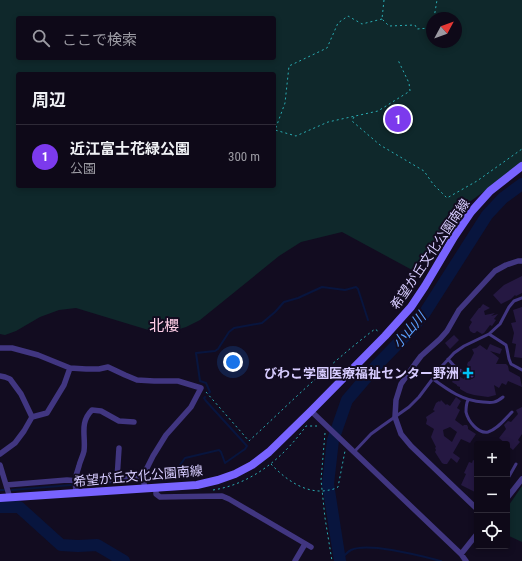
<!DOCTYPE html>
<html lang="ja">
<head>
<meta charset="utf-8">
<style>
  :root { --surface:#0e0918; --page:#1c1725; --text:#f1f3f6; --muted:#9b9aa2; --line:#2e2a37; --accent:#7c3aed }
  body { margin:0; font-family:"Roboto Condensed","Noto Sans JP",sans-serif; background:var(--page); color:var(--text) }
  .controls { position:absolute; right:12px; bottom:12px; display:grid; overflow:hidden; border-radius:4px; box-shadow:0 2px 6px #0003 }
  .controls button { width:36px; height:36px; display:grid; place-items:center; padding:0; border:0; border-bottom:1px solid var(--line); background:var(--surface); color:var(--text); font:20px sans-serif }
  .compass { position:absolute; left:426px; top:12px; width:36px; height:36px; border-radius:50%; background:var(--surface); box-shadow:0 2px 6px #0003; rotate:49deg }
  .you { position:absolute; left:233px; top:362px; width:14px; height:14px; margin:-10px; border:3px solid #fff; border-radius:50%; background:#1a73e8; box-shadow:0 0 0 6px #1a73e833 }
  .badge { display:grid; place-items:center; width:26px; height:26px; border-radius:50%; background:var(--accent); color:#fff; font-size:13px; font-weight:700 }
  .pin { position:absolute; translate:-50% -50%; border:2px solid #fff; box-shadow:0 1px 4px #0006 }
  .list { margin:0; padding:0; list-style:none }
  h2 { display:flex; justify-content:space-between; align-items:center; height:52px; margin:0; padding:0 16px; font-size:17px }
  h2 small { font-size:13px; font-weight:400; color:var(--muted) }
  .list li { display:grid; grid-template-columns:26px 1fr auto; gap:12px; align-items:center; box-sizing:border-box; height:64px; padding:0 16px; border-top:1px solid var(--line) }
  .list b { display:block; font-size:15px; white-space:nowrap }
  .list p { margin:0; font-size:13px; white-space:nowrap; color:var(--muted) }
  .list em { font-size:13px; font-style:normal; color:var(--muted) }
  .icon { flex:none; width:22px; height:22px; fill:none; stroke:currentColor; stroke-width:2; stroke-linecap:round; stroke-linejoin:round }
  .map { position:relative; flex:none; width:522px; height:561px; overflow:hidden }
  .search { position:absolute; background:var(--surface); box-shadow:0 2px 6px #0003; left:16px; top:16px; width:260px; height:44px; display:flex; align-items:center; gap:10px; box-sizing:border-box; padding:0 14px; border-radius:4px; color:var(--muted); font-size:15px }
  .panel { position:absolute; background:var(--surface); box-shadow:0 2px 6px #0003; left:16px; top:72px; width:260px; height:116px; border-radius:4px }
  .map>svg:first-child { display:block }
  .green { fill:#0f282b; fill-rule:evenodd }
  .lines { fill:none; stroke-linecap:round; stroke-linejoin:round }
  .stream { stroke:#08153e; stroke-width:2 }
  .river { stroke:#08153e; stroke-width:12 }
  .building { fill:#251842; fill-rule:evenodd }
  .path { stroke:#2aadb4; stroke-width:1; stroke-dasharray:2 3; stroke-linecap:butt }
  .lane { stroke:#413681; stroke-width:3 }
  .street { stroke:#413681; stroke-width:5.5 }
  .secondary { stroke:#7863ff; stroke-width:8 }
  .poi-dot { fill:#00c2f7; stroke:#120c20; stroke-width:1.5 }
  .labels { text-anchor:middle; dominant-baseline:central; stroke-width:4; stroke-linejoin:round; paint-order:stroke }
  .street-label { font-size:13px; fill:#d7ccff; stroke:#120c20 }
  .poi-label { font-size:13px; font-weight:bold; fill:#d7ccff; stroke:#120c20; text-anchor:end }
  .water-label { font-size:14px; font-style:italic; fill:#5aa0ff; stroke:#120c20 }
  .quarter-label { font-size:15px; fill:#ffcee7; stroke:#120c20 }
</style>
</head>
<body>
<div class="map">
<svg width="522" height="561" viewBox="0 0 522 561">
  <rect width="100%" height="100%" fill="#120c20"/>
  <path class="green" d="M0,0H522V164L468,203L429,253L425,254L414,271L342,232L301,242L279,256L200,320L186,327L170,332H155L76,308L59,310L40,317L16,331L5,335L0,334ZM18,18H274V58H18ZM432,18H456V42H432ZM18,74H274V186H18Z
    M522,486V542L507,535V508Z"/>
  <g class="lines">
    <path class="stream" d="M209,393L210,392L206,383L200,381L196,353L215,351L218,349L229,332L234,328L262,323L275,312L284,302L298,298L322,287L345,290L356,287L358,289L368,320
      M144,481L170,479L185,458L219,450L221,452L225,463L245,449L247,446L206,401L204,398L205,397
      M79,485L129,481
      M0,490H4
      M12,490L71,485
      M340,561C343,557 347,552 351,550C369,542 421,556 441,561"/>
    <path class="river" d="M0,507H19L61,545L78,546L97,545L124,561
      M340,561L328,484L333,440L347,400L377,365L410,331L424,314L487,215L503,198L522,184"/>
  </g>
  <path class="building" d="M522,276V293L516,296L515,295L511,299L501,304L493,295L504,285Z
    M483,304L490,308L484,311L485,315L495,313L491,316L498,314L494,319L496,320L492,326L490,325L484,333L482,334L477,331L475,333H473L470,331L469,327L472,322L470,320L479,308H480Z
    M522,307V358L514,357L516,344L512,343L514,333L511,323L516,322L513,310Z
    M454,335L459,340L450,349L445,343Z
    M490,344L502,349L500,354L490,351L499,358L496,364H506L508,366L509,371L520,377L522,387L508,381L506,385L502,383L499,388L494,385L496,395L488,397L474,395L467,393L460,389V387L457,386V385L452,382L456,375L464,379L465,377L472,379L475,377L474,374L468,371L470,369L467,368L468,366L467,365L468,362L470,361L474,353L472,349L476,348L480,345L487,350Z
    M456,397L461,401L457,408L460,410L455,420L463,426L464,425H467L468,427V429L476,434L470,443L461,439L453,453L460,458L457,463L451,458L447,464H444L442,463L435,452L436,450L435,448L436,447L431,437L434,429L426,424L427,420L426,417L435,411L433,410L436,403L439,401L440,402L441,400L446,405L447,404L450,406ZM450,427L457,432L452,442L444,436L443,430Z
    M522,407V434L518,440L520,442L513,450L499,438L506,429L504,425L508,421L511,422L518,414L516,410Z
    M473,460L477,462V493L461,485L466,474L464,473L469,462L472,463Z"/>
  <g class="lines">
    <path class="path" d="M384,0L382,19L389,26L415,25L417,29L430,28L432,25
      M434,18L437,0
      M382,19L362,24L348,16L338,23L327,48L289,66L285,103L275,130L296,136L328,122L378,111L410,91L409,83L398,60
      M354,117L352,121L380,145L424,171L433,184L447,198L477,181L522,149
      M206,392L249,441C290,403 330,363 375,329L379,332
      M325,433L321,480L325,518L332,561
      M271,464C285,479 303,492 323,491C329,490 333,490 338,487L345,451
      M213,490C252,484 284,457 306,426H317"/>
    <path class="lane" d="M489,334L506,345L507,349L509,359L511,364L522,370
      M448,359C455,368 461,372 472,376
      M433,379C448,390 463,401 483,402C492,403 496,403 503,397
      M468,400C466,404 466,408 466,412C468,421 478,434 488,432C498,429 505,419 512,412
      M354,452L371,434L382,426L409,407L419,397L443,365L454,353L464,346L489,334L500,324L509,307L514,301L522,298
      M507,480L516,464"/>
    <path class="street" d="M0,348H12L38,355L70,368L86,369H99L108,367L125,375L137,380L154,381H178L201,388L191,407L166,435L153,456L145,472L143,478L145,489
      M0,376L5,377L10,379L21,394L32,417
      M311,411L461,554L466,561
      M0,454L15,443L24,431L32,417L47,413L64,385L70,368
      M0,465L10,498
      M117,479L119,448
      M6,485L67,480L80,481L143,478
      M156,488V494L160,497L222,496L229,499L311,547
      M76,493C75,482 75,477 79,466C80,461 83,456 84,451C86,436 79,423 92,410L101,411L119,421L134,422
      M507,498L522,479
      M477,509L411,446L401,434L395,417L396,400L401,384L415,364L421,356L440,339L447,331L459,310L495,271L506,265L518,261H522
      M461,554L477,534
      M295,561L305,544"/>
    <path class="secondary" d="M0,498L197,485L218,480L235,474L252,465L269,452L311,411L385,336L411,307L425,286L454,237L471,212L490,191L522,166"/>
  </g>
  <path class="poi-dot" d="M466 367h4v4h4v4h-4v4h-4v-4h-4v-4h4z"/>
  <g class="labels">
    <g class="street-label">
      <text transform="translate(430 254) rotate(-56)">希望が丘文化公園南線</text>
      <text transform="translate(138 476) rotate(-5)">希望が丘文化公園南線</text>
    </g>
    <g class="poi-label">
      <text x="459" y="373">びわこ学園医療福祉センター野洲</text>
    </g>
    <g class="water-label">
      <text transform="translate(409 330) rotate(-49)">小山川</text>
    </g>
    <g class="quarter-label">
      <text x="164" y="326">北櫻</text>
    </g>
  </g>
</svg>
<div class="controls">
<button>+</button>
<button>−</button>
<button><svg class="icon" aria-label="locate" viewBox="0 0 24 24"><circle cx="12" cy="12" r="6"/><path d="M12 2v4M12 18v4M2 12h4M18 12h4"/></svg></button>
</div>
<svg class="compass" viewBox="-18 -18 36 36"><path d="M0-13l5 13h-10z" fill="#e53935"/><path d="M0 13l5-13h-10z" fill="#9b9aa2"/></svg>
<div class="you"></div>
<div class="pin badge" style="left:398px;top:119px">1</div>
<div class="search"><svg class="icon" aria-label="search" viewBox="0 0 24 24"><circle cx="10" cy="10" r="6"/><path d="M15 15l6 6"/></svg>ここで検索</div>
<section class="panel">
<h2>周辺<small></small></h2>
<ul class="list">
<li><span class="badge">1</span><div><b>近江富士花緑公園</b><p>公園</p></div><em>300 m</em></li>
</ul>
</section>
</div>
</body>
</html>
